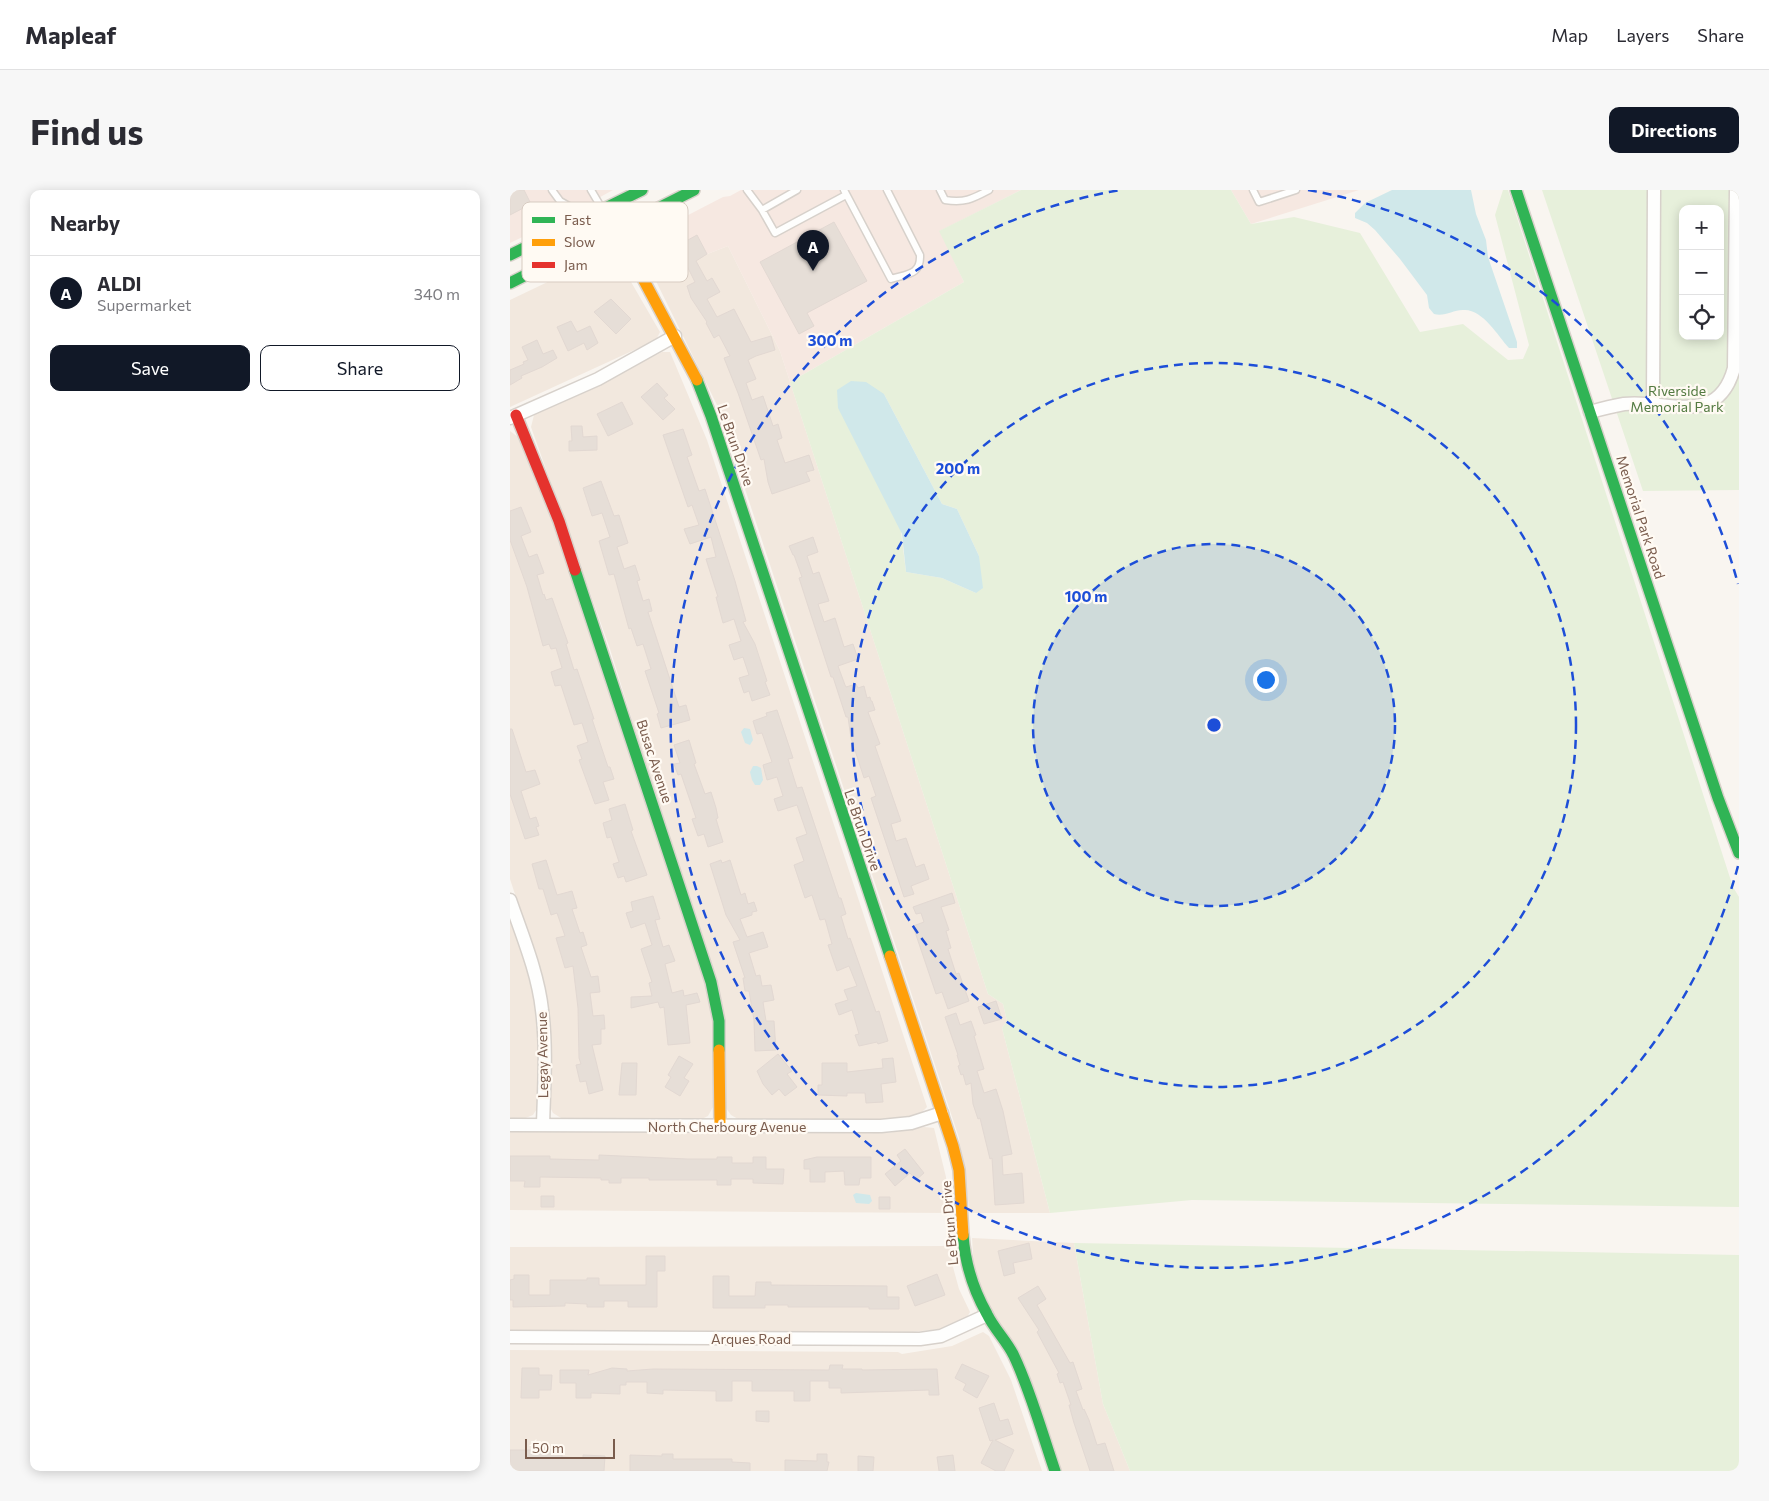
<!DOCTYPE html>
<html lang="en">
<head>
<meta charset="utf-8">
<style>
  :root { --surface:#fff; --page:#f7f7f7; --text:#2b2b33; --muted:#7c7c81; --line:#e1e1e2; --accent:#111827 }
  body { margin:0; font-family:Commissioner,sans-serif; background:var(--page); color:var(--text) }
  .controls { position:absolute; right:15px; top:15px; display:grid; overflow:hidden; border-radius:10px; box-shadow:0 2px 12px #0003 }
  .controls button { width:45px; height:45px; display:grid; place-items:center; padding:0; border:0; border-bottom:1px solid var(--line); background:var(--surface); color:var(--text); font:25px sans-serif }
  .scale { position:absolute; left:15px; bottom:12px; width:90px; box-sizing:border-box; padding-left:5px; border:2px solid #7a5c4d; border-top:0; font-size:14px; line-height:18px; white-space:nowrap; color:#7a5c4d; -webkit-text-stroke:4px #fffaf3; paint-order:stroke }
  .you { position:absolute; left:755px; top:489px; width:18px; height:18px; margin:-12px; border:4px solid #fff; border-radius:50%; background:#1a73e8; box-shadow:0 0 0 8px #1a73e833 }
  .badge { display:grid; place-items:center; width:32px; height:32px; border-radius:50%; background:var(--accent); color:#fff; font-size:16px; font-weight:700 }
  .pin { position:absolute; translate:-50% -41px; filter:drop-shadow(0 1px 2px #0008) }
  .pin::after { content:''; position:absolute; top:26px; width:18px; height:15px; background:inherit; clip-path:polygon(0 0,100% 0,50% 100%) }
  .list { margin:0; padding:0; list-style:none }
  h2 { display:flex; justify-content:space-between; align-items:center; height:65px; margin:0; padding:0 20px; font-size:21px }
  h2 small { font-size:16px; font-weight:400; color:var(--muted) }
  .list li { display:grid; grid-template-columns:32px 1fr auto; gap:15px; align-items:center; box-sizing:border-box; height:75px; padding:0 20px; border-top:1px solid var(--line) }
  .list b { display:block; font-size:19px; white-space:nowrap }
  .list p { margin:0; font-size:16px; white-space:nowrap; color:var(--muted) }
  .list em { font-size:16px; font-style:normal; color:var(--muted) }
  .actions { display:flex; gap:10px; padding:15px 20px }
  .actions a { flex:1; padding:11px 0; border:1px solid var(--accent); border-radius:10px; text-align:center; font-size:18px; color:var(--accent) }
  .actions .main { background:var(--accent); color:#fff }
  .icon { flex:none; width:28px; height:28px; fill:none; stroke:currentColor; stroke-width:2; stroke-linecap:round; stroke-linejoin:round }
  .map { position:relative; flex:none; width:1229px; height:1281px; overflow:hidden; border-radius:10px }
  header { display:flex; align-items:center; gap:30px; box-sizing:border-box; height:70px; padding:0 25px; background:var(--surface); border-bottom:1px solid var(--line) }
  header strong { font-size:24px }
  nav { display:flex; gap:28px; margin-inline-start:auto; font-size:18px }
  .intro { display:flex; align-items:center; justify-content:space-between; box-sizing:border-box; height:120px; padding:0 30px }
  h1 { margin:0; font-size:35px }
  .button { padding:12px 22px; border-radius:10px; background:var(--accent); color:#fff; font-size:18px; font-weight:700 }
  main { display:flex; gap:30px; padding:0 30px }
  aside { flex:1; background:var(--surface); border-radius:10px; box-shadow:0 2px 12px #0003 }
  .map>svg:first-child { display:block }
  .residential { fill:#f2e8de }
  .commercial { fill:#f6e8e1 }
  .green { fill:#e7f0db; fill-rule:evenodd }
  .water { fill:#d0e8ea }
  .building { fill:#e6ded7; stroke:#e2d8d2 }
  .lines { fill:none; stroke-linecap:round; stroke-linejoin:round }
  .lane-casing { stroke:#d7d1cb; stroke-width:9 }
  .street-casing { stroke:#d7d1cb; stroke-width:15 }
  .fast-casing { stroke:#d9d2cb; stroke-width:14 }
  .slow-casing { stroke:#d9d2cb; stroke-width:14 }
  .jam-casing { stroke:#d9d2cb; stroke-width:14 }
  .lane { stroke:#fefefd; stroke-width:6 }
  .street { stroke:#fefefd; stroke-width:12 }
  .fast { stroke:#30b455; stroke-width:11 }
  .slow { stroke:#ff9f0a; stroke-width:11 }
  .jam { stroke:#e5322d; stroke-width:11 }
  .ring { fill:none; stroke:#1d4ed8; stroke-width:2.5; stroke-dasharray:9 6 }
  .labels { text-anchor:middle; dominant-baseline:central; stroke-width:4.5; stroke-linejoin:round; paint-order:stroke }
  .park-label { font-size:14px; fill:#537a41; stroke:#fffaf3 }
  .street-label { font-size:14px; fill:#7a5c4d; stroke:#fffaf3 }
  .key { fill:#fffaf3; stroke:#d7cbc1; stroke-width:1 }
  .key-label { font-size:14px; fill:#7a5c4d }
  .centre { fill:#1d4ed8; stroke:#fffaf3; stroke-width:2.5 }
  .ring-label { font-size:15px; text-anchor:middle; font-weight:bold; fill:#1d4ed8; stroke:#fffaf3; stroke-width:4.5; stroke-linejoin:round; paint-order:stroke }
</style>
</head>
<body>
<header>
<strong>Mapleaf</strong>
<nav><a>Map</a><a>Layers</a><a>Share</a></nav>
</header>
<div class="intro"><h1>Find us</h1><a class="button">Directions</a></div>
<main>
<aside>
<h2>Nearby<small></small></h2>
<ul class="list">
<li><span class="badge">A</span><div><b>ALDI</b><p>Supermarket</p></div><em>340 m</em></li>
</ul>
<div class="actions"><a class="main">Save</a><a>Share</a></div>
</aside>
<div class="map">
<svg width="1229" height="1281" viewBox="0 0 1229 1281">
  <rect width="100%" height="100%" fill="#f9f5f0"/>
  <path class="residential" d="M218,56L270,161L478,804L493,814L497,831L492,838L540,1023H460L449,948L208,217L143,85Z
    M96,64L106,70L117,85L150,142L146,150L0,217V110Z
    M152,162H160L197,250L417,917L410,924L382,929H228L221,925L216,918V834L100,459L21,237L24,225Z
    M0,241L8,247L49,348L196,796L203,838V917L198,926L190,930L51,928L43,923L40,917L41,852L39,818L32,787L0,689Z
    M0,726L12,761L24,810L29,863L28,917L23,925L13,929H0Z
    M414,937L424,938L436,987L438,1023L0,1020V941L378,943Z
    M462,1048L564,1053L593,1214L620,1281H552L464,1080Z
    M440,1056L443,1077L449,1099L460,1122L456,1129L429,1139L403,1142L0,1140V1057Z
    M473,1142L479,1146L501,1190L532,1281H0V1160L388,1162L392,1164L442,1156Z"/>
  <path class="commercial" d="M0,0H103L52,28L0,53Z
    M231,0H511L430,41L454,92L280,192L270,161L218,56L143,85L128,51L213,7L220,6Z
    M721,0H849L741,34Z"/>
  <path class="green" d="M511,0H721L741,34L784,27L850,43L910,142L953,134L998,170L1013,169L1019,155L985,25L993,0H998L1223,697L1229,707V1017L682,1010L540,1023L492,838L497,831L493,814L478,804L280,192L454,92L429,41ZM374,204L432,314L447,319L469,366L466,403L432,388L396,382Z
    M1032,0H1229V300L1133,301ZM1173,19H1210V146H1173Z
    M564,1053L1229,1065V1281H620L593,1214Z"/>
  <path class="water" d="M882,0H961L966,24L976,50L978,67L1007,152V158H999C988,146 973,120 955,120C943,119 936,127 924,124L919,118L917,105L890,69L865,40L857,33L845,28V23L855,13Z
    M341,191L356,192L374,204L432,314L447,319L469,366L473,398L466,403L432,388L396,382L392,344L328,218L327,200Z
    M234,538L240,539L243,550L240,555L235,553L231,542Z
    M243,576H247L251,578L253,590L250,595H245L242,590L240,582Z
    M346,1003L360,1005L362,1011L359,1014L346,1013L343,1005Z"/>
  <path class="building" d="M0,0H14L21,14L0,25Z
    M324,32L357,91L297,123L304,136L289,144L250,72Z
    M187,45L197,64L186,71L197,91L202,88L210,102L197,109L207,127L224,119L241,152L261,146L265,160L246,166L238,170L246,189L236,193L242,210L253,206L263,236L268,234L272,248L267,250L275,273L299,265L304,280L296,282L300,291L262,304L258,292L254,269L251,270L228,203L214,168L220,166L209,145L204,148L196,133L197,132L181,108L177,96L185,92L167,56Z
    M101,109L121,129L106,144L84,122Z
    M61,131L67,142L80,136L88,153L77,160L74,153L58,161L47,137Z
    M27,150L33,164L43,160L47,168L32,177L11,186L12,188L0,195V180L14,174L13,172L18,170L12,157Z
    M147,193L158,205L154,208L165,219L153,230L131,207Z
    M112,212L123,234L98,246L87,224Z
    M61,236H72L73,247L87,246V260L59,261V251H62Z
    M173,239L182,265L177,267L189,301L195,299L225,391L236,431L233,432L245,454L257,491L255,492L260,505L242,511L239,501L234,503L229,488L239,485L233,467L224,470L219,455L231,451L224,429L213,433L206,407H208L196,369L206,367L201,347L180,354L174,339L189,335L182,315L178,317L153,245Z
    M91,291L104,326L109,325L118,353L107,357L114,379L125,375L130,390L127,391L133,411L139,409L142,421L138,422L169,517L176,515L180,530L151,538L147,524L149,523L135,481L141,479L133,454L127,456L121,438L119,439L104,384L99,385L89,351L100,347L92,323L82,326L73,298Z
    M11,317L21,342L11,346L19,367L27,364L34,383L27,385L33,405L34,404L36,410L42,408L58,453L56,454L64,480L67,479L84,529H82L98,577H100L104,589L93,592L99,610L85,614L69,570L72,569L67,556L78,552L72,533L64,535L51,495L45,496L41,482L52,478L46,458L41,459L39,454L33,456L17,397L0,350V321Z
    M303,347L308,362L297,366L303,384L309,382L319,411L308,414L314,432L325,428L334,457L343,454L348,469L328,476L335,495L336,497L346,494L348,498L354,496L357,508L360,507L361,511H362L365,520L358,522L370,554L365,556L391,631L381,634L386,651L396,648L406,677L414,674L419,689L401,696L404,704L394,707L361,608L366,606L359,586L354,588L341,548L338,527H336L323,487H321L289,388L292,387L284,365H283L279,356Z
    M267,520L283,568L278,569L287,598L292,597L329,708H331L336,724L331,726L338,749L340,748L366,822L369,821L378,851L368,854L367,852L349,856L345,845L349,844L342,820L329,825L325,814L338,810L334,800L347,796L339,776L327,781L318,755L322,754L315,729L310,730L302,705L295,708L284,675L294,671L286,648L297,644L287,615L268,621L264,609L273,606L267,587L257,590L253,575L262,572L252,543L247,544L243,531L257,526L256,523Z
    M0,539H2L16,582L25,580L30,594L11,601L20,629L26,627L29,636L26,637L29,645L15,649L0,604Z
    M179,550L186,573L184,574L195,604L201,602L206,618L208,628L206,629L213,652L198,657L194,644L188,646L182,629L186,628L171,584L168,585L164,574L170,573L164,555Z
    M115,614L123,640L121,641L137,685L116,692L114,686L108,688L103,674L109,672L101,647L97,648L93,633L102,630L99,619Z
    M36,670L47,705L62,701L67,718L62,719L70,743L73,742L77,755L71,757L81,787L88,786L90,802L80,803L83,826L94,825L95,839H91V854L82,855L93,900L79,904L76,891L70,892L66,875L71,874L69,868L68,818L63,776L55,778L46,748L55,746L47,723L41,725L33,699H29L22,674Z
    M211,670L212,673L220,670L231,705L235,703L238,714L244,712L247,721L242,722V725L230,729L237,747L253,742L258,757L239,763L246,786L250,785L252,796L261,795L264,810L253,812L256,831H264L266,860L245,861L244,830L239,801H235L233,788H235L223,752L230,750L216,725L200,674Z
    M442,703L445,713L431,717L439,740L436,741L441,758L438,759L446,784L449,783L459,811L438,819L432,802L426,804L403,736L414,732L411,723L406,724L403,717Z
    M143,706L150,729L145,730L153,757L159,755L165,771L155,774L162,803L173,800L174,806L187,803L190,812L176,815L180,853L158,855L154,817L150,818L148,812L121,818V807L142,806L139,793L142,792L131,759L142,755L135,733L121,738L116,723L123,721L121,712Z
    M486,811L492,829L474,834L468,817Z
    M446,823L450,835L461,831L466,845L464,846L474,879L467,881L474,903L486,899L493,921L502,964L492,966L493,985L512,983L514,1013L485,1015L482,968L480,969L470,928L468,929L463,914L461,893L456,895L453,884L451,885L448,876L450,875L447,865H448L435,827Z
    M268,864L282,881L277,884L287,897L275,906L269,899L262,905L253,894L247,881Z
    M169,866L183,874L174,888L179,891L170,906L155,897L161,887L158,885Z
    M383,868L386,892L371,894L373,912L356,913L355,903H337V906L308,905V895H312V873H337V882L373,878L372,869Z
    M112,873H127L126,905H109Z
    M395,959L414,983L406,990L400,983L385,996L375,984L391,971L387,965Z
    M89,965L177,969H207V967H222V973H243V967H256V979H274L273,994L243,993V989H221V995H207V990H139V988H111V993H99V990H91V988L30,987V997H14L15,991H0V966H40V969L89,970Z
    M307,967H361V988H350L349,995H335L334,981L315,982V992H300V979H294V970Z
    M31,1006H44V1017H31Z
    M369,1007H380V1019H369Z
    M519,1053L522,1069L503,1073L505,1083L494,1086L488,1061Z
    M136,1066H155V1081H147V1117H118V1111H94V1117H77V1114L55,1113V1116L3,1117V1110H0V1090L4,1089V1085H19V1105H40V1090H77V1088H89V1095H136Z
    M427,1084L435,1105L405,1116L397,1096Z
    M203,1086H219V1106H245L246,1092H261V1095L377,1096V1107H389V1119H359V1117H278V1115H255V1118H203Z
    M528,1096L536,1109L527,1115L560,1173L563,1172L572,1199L566,1201L573,1220L574,1219L579,1230L587,1255L595,1253L604,1281H580L564,1233L559,1215H561L553,1192L550,1193L547,1184L549,1183L527,1142L529,1140L508,1108Z
    M452,1174L479,1186L467,1208L453,1200L456,1194L445,1188Z
    M320,1175H333L332,1179H352V1180L427,1179L429,1205H419V1200L331,1203V1198H319V1191H300V1211H284V1201H242V1191H222V1211H206V1201L153,1200V1204L137,1203V1192H116V1195H110V1204L81,1203V1208H66V1193H50V1180H79L78,1185L102,1178L117,1179V1181L143,1179L319,1180Z
    M12,1178H29V1185H42L41,1200H29V1208H11Z
    M484,1213L490,1231L498,1229L503,1244L485,1250L504,1260L494,1281H486L471,1273L483,1250L480,1251L469,1218Z
    M246,1221H259V1232L246,1231Z
    M0,1260H52V1267L73,1268V1265L95,1266L94,1281H0Z
    M152,1264H163V1269H222V1272L240,1273V1281H120V1265L152,1266Z
    M307,1264H317V1272H319L317,1281H275V1270L307,1271Z
    M443,1265L445,1281H429L427,1267Z
    M348,1266L364,1267L363,1281H348Z"/>
  <g class="lines">
    <g class="lane-casing">
      <path id="lane" d="M42,0L50,11L64,19L70,29
        M81,0L91,17
        M237,0L252,20L265,43L336,5
        M334,0L381,89C397,84 411,85 410,65L377,0
        M430,0L435,10C455,13 462,9 479,0
        M743,0L749,12L786,0
        M252,20L287,0"/>
    </g>
    <g class="street-casing">
      <path id="street" d="M1143,215L1144,0
        M1080,222C1091,219 1103,216 1114,214C1158,209 1208,238 1224,178L1226,0
        M0,228L88,189L165,146
        M0,710C12,745 28,783 32,820C37,858 34,897 33,935
        M0,935L371,936L401,933L432,923
        M0,1147L410,1149L431,1146L477,1125"/>
    </g>
    <g class="fast-casing">
      <path id="fast" d="M1006,0L1208,608L1229,663
        M0,65L132,0
        M0,93L184,0
        M187,190L201,226L380,766
        M65,380L201,792L209,831V860
        M453,1045C455,1073 463,1099 477,1124C484,1139 497,1151 504,1166C521,1202 532,1243 545,1281"/>
    </g>
    <g class="slow-casing">
      <path id="slow" d="M93,20L107,40L187,190
        M380,766L443,956L449,980L453,1045
        M209,860L210,935"/>
    </g>
    <g class="jam-casing">
      <path id="jam" d="M6,225L49,331L65,380"/>
    </g>
    <use href="#lane" class="lane"/>
    <use href="#street" class="street"/>
    <use href="#fast" class="fast"/>
    <use href="#slow" class="slow"/>
    <use href="#jam" class="jam"/>
  </g>
  <circle cx="704" cy="535" r="181" fill="#1d4ed8" fill-opacity=".12"/>
  <g class="ring">
    <circle cx="704" cy="535" r="181"/>
    <circle cx="704" cy="535" r="362"/>
    <path d="M1228 676A543 543 0 1 1 610 0M798 0A543 543 0 0 1 1228 394"/>
  </g>
  <g class="labels">
    <g class="park-label">
      <text x="1167" y="200">Riverside<tspan x="1167" dy="16">Memorial Park</tspan></text>
    </g>
    <g class="street-label">
      <text transform="translate(226 255) rotate(71)">Le Brun Drive</text>
      <text transform="translate(1131 327) rotate(72)">Memorial Park Road</text>
      <text transform="translate(145 571) rotate(72)">Busac Avenue</text>
      <text transform="translate(353 640) rotate(71)">Le Brun Drive</text>
      <text transform="translate(32 865) rotate(-91)">Legay Avenue</text>
      <text x="217" y="936">North Cherbourg Avenue</text>
      <text transform="translate(439 1033) rotate(-95)">Le Brun Drive</text>
      <text x="241" y="1148">Arques Road</text>
    </g>
  </g>
  <rect x="12" y="12" width="166" height="80" rx="8" class="key"/>
  <rect x="22" y="27" width="23" height="6" fill="#30b455"/>
  <rect x="22" y="49" width="23" height="7" fill="#ff9f0a"/>
  <rect x="22" y="72" width="23" height="6" fill="#e5322d"/>
  <g class="key-label">
    <text x="54" y="35">Fast</text>
    <text x="54" y="57">Slow</text>
    <text x="54" y="80">Jam</text>
  </g>
  <circle cx="704" cy="535" r="8" class="centre"/>
  <g class="ring-label">
    <text x="320" y="156">300 m</text>
    <text x="448" y="284">200 m</text>
    <text x="576" y="412">100 m</text>
  </g>
</svg>
<div class="controls">
<button>+</button>
<button>−</button>
<button><svg class="icon" aria-label="locate" viewBox="0 0 24 24"><circle cx="12" cy="12" r="6"/><path d="M12 2v4M12 18v4M2 12h4M18 12h4"/></svg></button>
</div>
<div class="scale">50 m</div>
<div class="you"></div>
<div class="pin badge" style="left:303px;top:81px">A</div>
</div>
</main>
</body>
</html>
